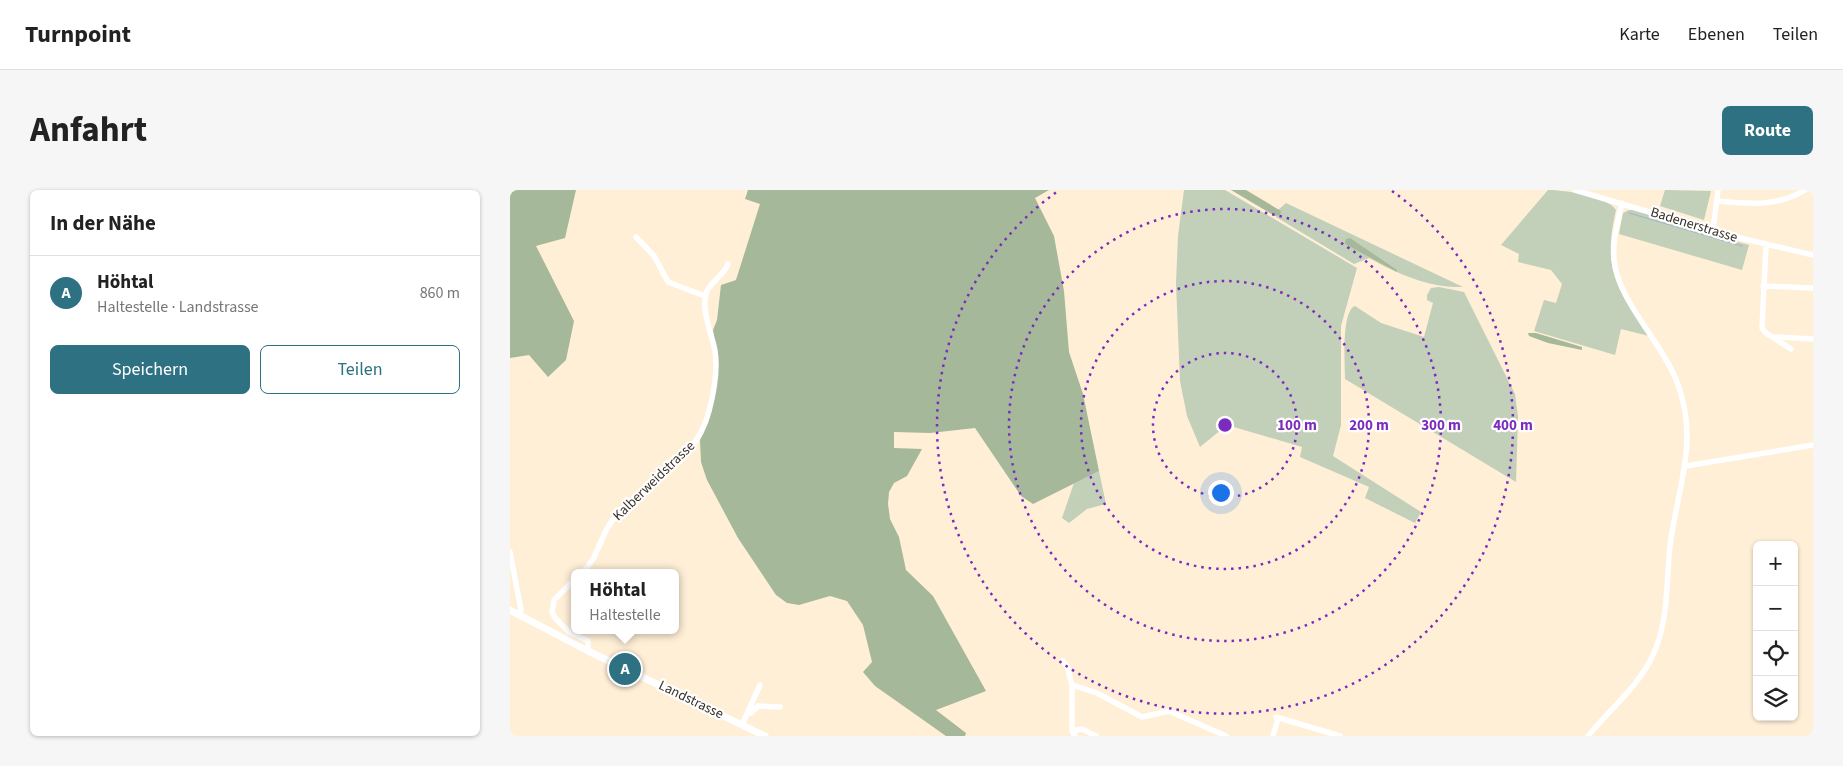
<!DOCTYPE html>
<html lang="de">
<head>
<meta charset="utf-8">
<style>
  :root { --surface:#fff; --page:#f6f6f6; --text:#222; --muted:#767676; --line:#e0e0e0; --accent:#2d7182 }
  body { margin:0; font-family:"Source Sans 3",sans-serif; background:var(--page); color:var(--text) }
  .controls { position:absolute; right:15px; bottom:15px; display:grid; overflow:hidden; border-radius:8px; box-shadow:0 1px 4px #0004 }
  .controls button { width:45px; height:45px; display:grid; place-items:center; padding:0; border:0; border-bottom:1px solid var(--line); background:var(--surface); color:var(--text); font:25px sans-serif }
  .you { position:absolute; left:710px; top:302px; width:18px; height:18px; margin:-12px; border:4px solid #fff; border-radius:50%; background:#1a73e8; box-shadow:0 0 0 8px #1a73e833 }
  .badge { display:grid; place-items:center; width:32px; height:32px; border-radius:50%; background:var(--accent); color:#fff; font-size:16px; font-weight:700 }
  .pin { position:absolute; translate:-50% -50%; border:2px solid #fff; box-shadow:0 1px 5px #0006 }
  .popup { position:absolute; left:61px; top:379px; width:108px; height:65px; box-sizing:border-box; display:grid; place-content:center; border-radius:8px; background:var(--surface); filter:drop-shadow(0 1px 4px #0005); font-size:16px; white-space:nowrap; color:var(--muted) }
  .popup b { font-size:19px; color:var(--text) }
  .popup::after { content:''; position:absolute; left:50%; top:100%; margin-left:-10px; border:10px solid transparent; border-top-color:var(--surface) }
  .list { margin:0; padding:0; list-style:none }
  h2 { display:flex; justify-content:space-between; align-items:center; height:65px; margin:0; padding:0 20px; font-size:21px }
  h2 small { font-size:16px; font-weight:400; color:var(--muted) }
  .list li { display:grid; grid-template-columns:32px 1fr auto; gap:15px; align-items:center; box-sizing:border-box; height:75px; padding:0 20px; border-top:1px solid var(--line) }
  .list b { display:block; font-size:19px; white-space:nowrap }
  .list p { margin:0; font-size:16px; white-space:nowrap; color:var(--muted) }
  .list em { font-size:16px; font-style:normal; color:var(--muted) }
  .actions { display:flex; gap:10px; padding:15px 20px }
  .actions a { flex:1; padding:11px 0; border:1px solid var(--accent); border-radius:8px; text-align:center; font-size:18px; color:var(--accent) }
  .actions .main { background:var(--accent); color:#fff }
  .icon { flex:none; width:28px; height:28px; fill:none; stroke:currentColor; stroke-width:2; stroke-linecap:round; stroke-linejoin:round }
  .map { position:relative; flex:none; width:1303px; height:546px; overflow:hidden; border-radius:8px }
  header { display:flex; align-items:center; gap:30px; box-sizing:border-box; height:70px; padding:0 25px; background:var(--surface); border-bottom:1px solid var(--line) }
  header strong { font-size:24px }
  nav { display:flex; gap:28px; margin-inline-start:auto; font-size:18px }
  .intro { display:flex; align-items:center; justify-content:space-between; box-sizing:border-box; height:120px; padding:0 30px }
  h1 { margin:0; font-size:35px }
  .button { padding:12px 22px; border-radius:8px; background:var(--accent); color:#fff; font-size:18px; font-weight:700 }
  main { display:flex; gap:30px; padding:0 30px }
  aside { flex:1; background:var(--surface); border-radius:8px; box-shadow:0 1px 4px #0004 }
  .map>svg:first-child { display:block }
  .green { fill:#c2cfb9 }
  .forest { fill:#a5b899 }
  .lines { fill:none; stroke-linecap:round; stroke-linejoin:round }
  .stream { stroke:#a1b3d1; stroke-width:1 }
  .minor { stroke:#fff; stroke-width:5.5 }
  .major { stroke:#fff; stroke-width:7 }
  .ring { fill:none; stroke:#7b2cbf; stroke-width:2.5; stroke-dasharray:2.5 5 }
  .labels { text-anchor:middle; dominant-baseline:central; stroke-width:4.5; stroke-linejoin:round; paint-order:stroke }
  .street-label { font-size:14px; fill:#373128; stroke:#fff }
  .centre { fill:#7b2cbf; stroke:#fff; stroke-width:2.5 }
  .ring-label { font-size:15px; text-anchor:middle; font-weight:bold; fill:#7b2cbf; stroke:#fff; stroke-width:4.5; stroke-linejoin:round; paint-order:stroke }
</style>
</head>
<body>
<header>
<strong>Turnpoint</strong>
<nav><a>Karte</a><a>Ebenen</a><a>Teilen</a></nav>
</header>
<div class="intro"><h1>Anfahrt</h1><a class="button">Route</a></div>
<main>
<aside>
<h2>In der Nähe<small></small></h2>
<ul class="list">
<li><span class="badge">A</span><div><b>Höhtal</b><p>Haltestelle · Landstrasse</p></div><em>860 m</em></li>
</ul>
<div class="actions"><a class="main">Speichern</a><a>Teilen</a></div>
</aside>
<div class="map">
<svg width="1303" height="546" viewBox="0 0 1303 546">
  <rect width="100%" height="100%" fill="#ffefd7"/>
  <path class="green" d="M674,0H715L847,78L831,136V235L823,266L911,322L905,333L855,308L859,297L790,267L792,257L717,235L690,257L677,226L670,191L666,93L668,46Z
    M1038,0C1054,0 1097,6 1106,20C1092,81 1107,97 1139,146L1111,139L1105,165L1024,141L1034,110L1046,113L1052,94L1041,80L1008,72L1009,64L991,55Z
    M1155,0L1201,1L1194,30L1150,16Z
    M776,13L953,97C919,98 888,84 859,68L844,74L766,27L768,20Z
    M1119,20H1126L1175,35L1185,40L1239,55L1232,80L1109,44L1113,23Z
    M929,97L954,102L1005,204L1008,227L1006,292L835,189C835,176 831,121 845,116L871,133L914,147L923,113L917,110V105L921,98Z
    M589,281L596,314L577,319L559,333L552,328L564,293Z"/>
  <path class="forest" d="M0,0H66L55,48L26,56L64,131L56,170L38,187L19,165L0,168Z
    M238,0H539L525,8L544,46L554,101L559,162L573,204L589,281L523,314L511,306L465,238L420,243L384,242V258L412,259L397,286L384,293L379,302L378,314L380,329L389,347L396,380L423,406L476,501L426,520L456,543L455,546H436L365,496L353,482L362,472L353,435L337,411L320,406L289,415L277,413L266,405L228,348L197,290L191,272L190,250L199,229L205,205L208,175L203,140L207,130L211,95L226,90L250,14L235,9Z
    M721,0H736L771,21L770,25L765,26Z
    M840,48L887,80V82L837,55L835,53L836,49Z
    M1018,143H1026L1072,157V160L1038,153L1019,146Z"/>
  <g class="lines">
    <path class="stream" d="M1119,23L1232,56"/>
    <path class="minor" d="M1065,0L1213,44L1303,65
      M1207,11C1238,14 1268,17 1295,0
      M1203,41L1208,0
      M126,47L144,66L158,92L195,106
      M1256,55L1252,138L1256,143L1281,159
      M1253,96L1303,98
      M1266,147L1303,149
      M1176,276L1303,255
      M0,362L11,420L9,423
      M72,383C88,368 90,347 102,331C133,290 185,277 199,221C204,202 208,180 205,161C202,143 191,122 196,104C199,92 213,87 218,74
      M65,389L44,410L42,422L45,428L59,442L78,451V461
      M553,471L557,476L562,495V541L565,546
      M562,495L587,503L632,527L659,521L716,546
      M241,523L248,516L270,517
      M766,527L830,546
      M232,535L250,495
      M562,541L572,539L586,546
      M763,546L768,529
      M1078,546C1099,520 1127,498 1142,467C1159,432 1156,393 1160,356C1167,299 1190,251 1167,192C1152,152 1107,110 1104,69C1102,50 1108,32 1112,13"/>
    <path class="major" d="M0,420L78,461L255,546"/>
  </g>
  <g class="ring">
    <circle cx="715" cy="235" r="72"/>
    <circle cx="715" cy="235" r="144"/>
    <circle cx="715" cy="235" r="216"/>
    <path d="M882 1A288 288 0 1 1 548 1"/>
  </g>
  <g class="labels">
    <g class="street-label">
      <text transform="translate(1184 35) rotate(17)">Badenerstrasse</text>
      <text transform="translate(144 291) rotate(-44)">Kalberweidstrasse</text>
      <text transform="translate(181 510) rotate(26)">Landstrasse</text>
    </g>
  </g>
  <circle cx="715" cy="235" r="8" class="centre"/>
  <g class="ring-label">
    <text x="787" y="240">100 m</text>
    <text x="859" y="240">200 m</text>
    <text x="931" y="240">300 m</text>
    <text x="1003" y="240">400 m</text>
  </g>
</svg>
<div class="controls">
<button>+</button>
<button>−</button>
<button><svg class="icon" aria-label="locate" viewBox="0 0 24 24"><circle cx="12" cy="12" r="6"/><path d="M12 2v4M12 18v4M2 12h4M18 12h4"/></svg></button>
<button><svg class="icon" aria-label="layers" viewBox="0 0 24 24"><path d="M12 4l9 5-9 5-9-5zM3 14l9 5 9-5"/></svg></button>
</div>
<div class="you"></div>
<div class="pin badge" style="left:115px;top:479px">A</div>
<div class="popup"><b>Höhtal</b>Haltestelle</div>
</div>
</main>
</body>
</html>
